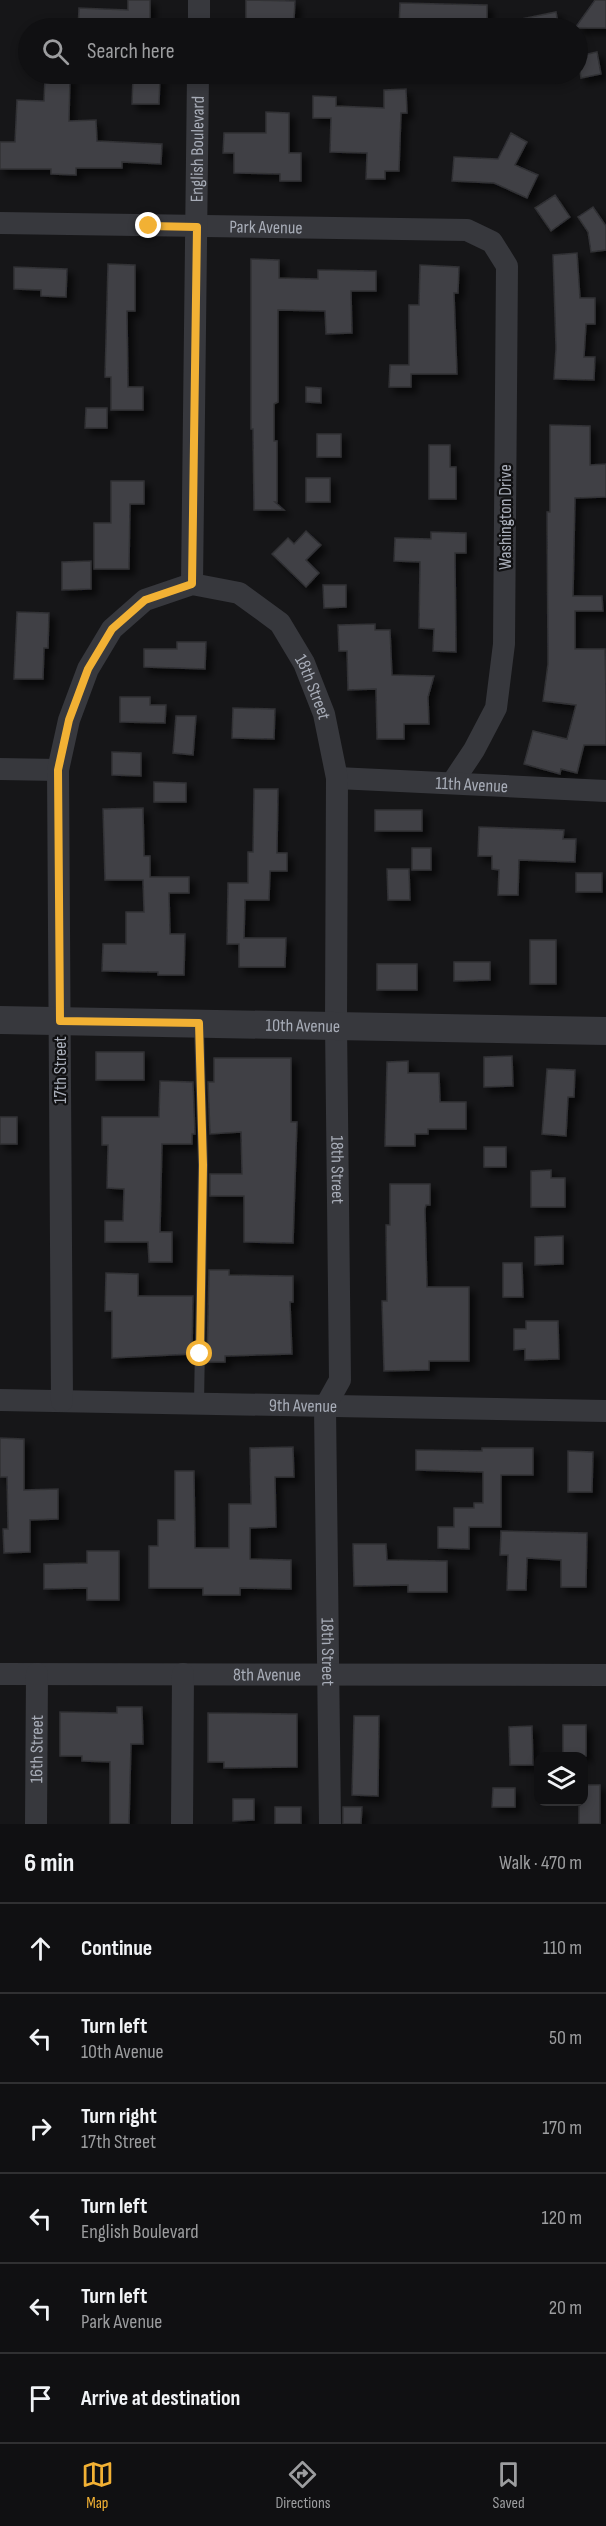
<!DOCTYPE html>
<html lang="en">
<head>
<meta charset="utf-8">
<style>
  :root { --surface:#101012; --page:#19191b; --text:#f1f3f6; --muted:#9c9d9f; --line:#303032; --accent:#f2b134 }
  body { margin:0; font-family:"Sofia Sans Condensed",sans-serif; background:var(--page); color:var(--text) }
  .controls { position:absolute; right:18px; bottom:18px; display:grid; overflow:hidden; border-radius:12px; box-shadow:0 3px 9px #0003 }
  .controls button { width:54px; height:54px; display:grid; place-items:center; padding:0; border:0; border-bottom:2px solid var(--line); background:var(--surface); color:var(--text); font:30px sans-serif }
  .stop { position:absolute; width:18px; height:18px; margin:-14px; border:4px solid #f2b134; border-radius:50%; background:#fff }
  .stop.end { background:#f2b134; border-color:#fff; box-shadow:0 2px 6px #0008 }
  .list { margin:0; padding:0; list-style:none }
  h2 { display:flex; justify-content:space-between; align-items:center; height:78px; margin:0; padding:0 24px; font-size:26px }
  h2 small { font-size:20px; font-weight:400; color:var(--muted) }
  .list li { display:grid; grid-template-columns:39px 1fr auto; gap:18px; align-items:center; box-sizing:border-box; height:90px; padding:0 24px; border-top:2px solid var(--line) }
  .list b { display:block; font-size:22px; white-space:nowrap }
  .list p { margin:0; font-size:20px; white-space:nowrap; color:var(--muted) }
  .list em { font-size:20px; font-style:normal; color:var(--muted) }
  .icon { flex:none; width:33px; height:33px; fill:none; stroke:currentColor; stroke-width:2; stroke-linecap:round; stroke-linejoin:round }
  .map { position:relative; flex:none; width:606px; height:1824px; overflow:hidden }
  .search { position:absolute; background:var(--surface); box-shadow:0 3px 9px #0003; left:18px; right:18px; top:18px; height:66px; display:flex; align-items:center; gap:15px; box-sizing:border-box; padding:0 21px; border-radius:33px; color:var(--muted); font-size:22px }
  .sheet { height:618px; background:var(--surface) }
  nav { display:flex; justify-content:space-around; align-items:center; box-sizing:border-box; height:84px; border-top:2px solid var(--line); background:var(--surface); font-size:16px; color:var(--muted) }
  nav a { display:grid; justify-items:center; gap:3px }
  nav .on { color:var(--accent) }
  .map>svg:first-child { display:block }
  .building { fill:#404145; stroke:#303034; stroke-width:1.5; filter:url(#shadow) }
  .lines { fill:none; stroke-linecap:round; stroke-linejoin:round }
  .service { stroke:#37383d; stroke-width:10 }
  .minor { stroke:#37383d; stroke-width:22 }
  .tertiary { stroke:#37383d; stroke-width:28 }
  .route { stroke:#f2b134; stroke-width:8 }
  .labels { text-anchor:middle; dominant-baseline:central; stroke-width:4.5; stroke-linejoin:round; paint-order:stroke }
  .street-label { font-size:18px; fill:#a8adb8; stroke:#111113 }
</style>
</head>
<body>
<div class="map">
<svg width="606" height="1824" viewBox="0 0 606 1824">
  <defs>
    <filter id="shadow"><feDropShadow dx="5.5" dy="5.5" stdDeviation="3" flood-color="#0009"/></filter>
  </defs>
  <rect width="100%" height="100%" fill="#161618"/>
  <path class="building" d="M128,0H150V28H78L79,8L128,10Z
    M246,0L295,1L294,20H246Z
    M595,0H606V28H575Z
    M400,3L487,5V28H399Z
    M556,12L559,28H512L511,21Z
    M597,52L601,74L581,78L578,56Z
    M133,76L160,77L159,104H132Z
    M45,77H70L69,121L96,120L97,141L162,144L161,164L122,162V168H76V175L51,174V169H0V142H15L17,100L44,101Z
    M406,89L407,113H401L399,171H385V179H366L367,153L330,152L331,118H313V96L336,97V106L384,108V90Z
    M266,112L289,113V153H301V181H280V174L234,173V153H223L224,133H266Z
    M511,133L527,142L515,165L538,175L527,198L494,183L452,181L454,157L498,159Z
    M555,195L570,217L551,231L535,208Z
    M593,207L606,226V250L591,252L588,232L578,217Z
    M577,253L580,298H595V324H586L584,357H595L594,380L554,379L556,348L553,255Z
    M251,259L279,260V278L318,279V270L376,271V291H351L352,333L326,334L325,311L278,310V402L274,404V441H277V502H275L284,510H254L253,429H251Z
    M108,264L135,265V311H127L128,387H143V410H111V377H105Z
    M420,265L459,267L458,293H454L457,374H411V387H389L390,365H409V305H419Z
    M14,267L67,269L66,297L41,296V290L14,289Z
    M306,387L321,388V403L306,402Z
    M86,408H107V428H85Z
    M550,425L590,426V465L606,464V497L575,498L573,596H602L603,611H575V649H605L606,694V745H584L577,773L561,769L560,774L524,764L533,731L567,739L576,705L543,701L548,664L547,512H550Z
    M317,434H341V457H317Z
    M429,445H450V467H456V499H429Z
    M306,478H330V502H306Z
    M111,481H144V504H130L129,569H94V523H111Z
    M306,531L321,545L306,560L319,573L306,587L272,554L288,538L294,544Z
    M431,532L466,533V553H455L456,652L433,651L434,629L419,628L420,562L394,561L395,538L431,539Z
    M91,561V589L62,590V562Z
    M323,585H346V607L324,608Z
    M17,612L49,613L48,648H44L43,679H14Z
    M375,624V630H390L392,675L434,676L428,697L429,724H404V739H377L376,689L348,690L347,651H339L338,625Z
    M177,642H206L205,669L144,667V649H177Z
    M120,697H150V705H166L165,723L120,722Z
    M233,708L275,709L274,739L232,738Z
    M176,716H196L193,755L173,753Z
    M112,752L141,753V776L112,775Z
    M154,782L186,783V802H154Z
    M254,789H278L277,853H287V871H270L269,900H245L244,938H286L285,967H239V944H227L228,883H248V852H253Z
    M143,808L144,856H150V877H189V893H169L170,934H185L184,975H158V972L102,971L103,944H126V912H144L143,880H105L103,809Z
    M375,810H422V831H375Z
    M479,827L564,830L563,839H576L575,862L519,860L518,895H498L499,870L492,869V856H478Z
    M412,848H431V870H412Z
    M387,869H409L410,900H388Z
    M576,873H602V892H576Z
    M530,940H556V984H530Z
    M454,962H490V980L454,981Z
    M377,964H417V990H377Z
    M96,1052H144V1080H96Z
    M512,1056L513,1086L484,1087V1057Z
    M214,1058H291V1122H297L293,1243L244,1242V1196H210V1174H242L241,1132L210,1134L208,1082H214Z
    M408,1061V1073H439L440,1102H466V1129H428V1134H415V1146H385L387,1062Z
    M547,1069L575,1070L574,1097H568L566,1136L542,1134Z
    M160,1081L193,1082L195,1134H192V1144H162L160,1232H172V1262H149L148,1242H105V1221H123L124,1189L107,1188L108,1145H102V1117H159Z
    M0,1117H17V1144H0Z
    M484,1147H506V1167H484Z
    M551,1170V1178H565V1207H531V1171Z
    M390,1184H430V1205H426L425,1209L427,1287H469V1361H429V1370L384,1371L382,1301H387L386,1225H390Z
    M563,1236V1264L535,1265V1237Z
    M503,1263H522L523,1297H503Z
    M209,1270H229V1275L293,1276V1302H290L292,1354L225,1356V1362H207Z
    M106,1273L138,1274V1296H193L192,1354L112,1358V1311H105Z
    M526,1321H558L559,1359L525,1360V1349L514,1350V1329H526Z
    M0,1438L24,1439V1490L58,1489V1519L30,1520V1552L4,1553L3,1529H8L7,1477H0Z
    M293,1447L294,1477H275L276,1527L250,1528V1559L291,1560V1589L240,1588V1595H203V1588H149V1546H158V1520H175V1471H194L195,1548H229V1504H251L250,1448Z
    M482,1448H533V1475H501V1527H469V1549L438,1548V1527H454V1508H474V1503H483V1472L416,1470V1450L482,1451Z
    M568,1451L593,1452L592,1492H568Z
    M501,1531L587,1533L586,1587H561V1560L527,1558L526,1590H507L508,1555H500Z
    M353,1544H386L387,1560L447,1561V1592H408V1585L354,1586Z
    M87,1551H119V1600H87V1588L44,1589V1564L87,1563Z
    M117,1707H142L143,1744H131L129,1824H110V1762L82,1761V1756H60V1712L117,1713Z
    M208,1713L297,1714V1767L224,1768V1762H208Z
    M354,1716H379L378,1796L352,1795Z
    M563,1725H586V1756H563Z
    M532,1726L533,1765H510L509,1727Z
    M584,1785H600V1824H579V1802H584Z
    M493,1788H515V1807H492Z
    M233,1799H254V1820L233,1821Z
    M275,1807H301V1824H275Z
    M343,1807H362L361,1824H343Z"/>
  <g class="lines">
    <path class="service" d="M199,1026L203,1165L199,1404"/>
    <g class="minor">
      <path d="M199,28V0"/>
      <path id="s1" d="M0,223L467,230L492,242L507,266L504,644L496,708L474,750L452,783"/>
      <path id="s2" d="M192,584L198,74"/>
      <path d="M0,769L58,770"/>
      <path id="s3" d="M337,778L606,791"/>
      <path id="s4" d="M0,1400L606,1411"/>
      <path id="s5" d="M62,1401L58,770L69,720L88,669L112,629L145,600L192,584L239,593L280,623L304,663L324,714L337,778L336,1024L340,1380L325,1407L330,1824"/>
      <path id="s6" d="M0,1674L606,1675"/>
      <path id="s7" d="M36,1824L37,1674"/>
      <path d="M182,1824L183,1674"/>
    </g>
    <path class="tertiary" id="s8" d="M0,1020L606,1031"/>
  </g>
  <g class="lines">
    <path class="route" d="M149,226L197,227L192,584L145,600L112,629L88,669L69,720L58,770L60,1021L199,1023L203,1165L200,1354"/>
  </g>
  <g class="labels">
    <g class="street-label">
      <text stroke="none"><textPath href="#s2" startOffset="435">English Boulevard</textPath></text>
      <text stroke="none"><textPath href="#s1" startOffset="266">Park Avenue</textPath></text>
      <text transform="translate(505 517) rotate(-90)">Washington Drive</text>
      <text stroke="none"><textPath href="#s5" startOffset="1048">18th Street</textPath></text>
      <text stroke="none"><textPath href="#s3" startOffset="135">11th Avenue</textPath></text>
      <text stroke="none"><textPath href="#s8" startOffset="303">10th Avenue</textPath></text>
      <text transform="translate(60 1070) rotate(-90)">17th Street</text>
      <text stroke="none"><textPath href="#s5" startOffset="1534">18th Street</textPath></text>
      <text stroke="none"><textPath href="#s4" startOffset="303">9th Avenue</textPath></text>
      <text stroke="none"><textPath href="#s5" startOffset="2020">18th Street</textPath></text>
      <text stroke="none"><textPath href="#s6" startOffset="267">8th Avenue</textPath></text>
      <text stroke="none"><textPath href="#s7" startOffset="75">16th Street</textPath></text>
    </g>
  </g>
</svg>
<div class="controls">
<button><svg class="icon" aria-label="layers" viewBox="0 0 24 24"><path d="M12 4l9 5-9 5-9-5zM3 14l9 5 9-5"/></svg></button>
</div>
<div class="stop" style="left:200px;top:1354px"></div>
<div class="stop end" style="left:149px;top:226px"></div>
<div class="search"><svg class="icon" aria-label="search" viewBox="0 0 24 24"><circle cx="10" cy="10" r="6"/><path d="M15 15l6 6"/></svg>Search here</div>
</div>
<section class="sheet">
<h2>6 min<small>Walk · 470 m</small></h2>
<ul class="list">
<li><svg class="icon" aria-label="ahead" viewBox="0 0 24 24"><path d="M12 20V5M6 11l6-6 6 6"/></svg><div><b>Continue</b></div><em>110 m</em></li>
<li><svg class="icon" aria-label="left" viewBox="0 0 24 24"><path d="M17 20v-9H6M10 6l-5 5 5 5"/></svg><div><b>Turn left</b><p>10th Avenue</p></div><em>50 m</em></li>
<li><svg class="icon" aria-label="right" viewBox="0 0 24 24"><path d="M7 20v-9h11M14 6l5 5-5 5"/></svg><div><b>Turn right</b><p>17th Street</p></div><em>170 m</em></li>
<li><svg class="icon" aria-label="left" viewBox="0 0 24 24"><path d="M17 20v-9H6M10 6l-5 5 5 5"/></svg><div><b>Turn left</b><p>English Boulevard</p></div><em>120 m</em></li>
<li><svg class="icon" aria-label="left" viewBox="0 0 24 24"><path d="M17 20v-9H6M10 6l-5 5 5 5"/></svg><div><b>Turn left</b><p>Park Avenue</p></div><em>20 m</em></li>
<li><svg class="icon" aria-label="arrive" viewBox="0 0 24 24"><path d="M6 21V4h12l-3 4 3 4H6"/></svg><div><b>Arrive at destination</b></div></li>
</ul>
</section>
<nav>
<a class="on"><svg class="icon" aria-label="map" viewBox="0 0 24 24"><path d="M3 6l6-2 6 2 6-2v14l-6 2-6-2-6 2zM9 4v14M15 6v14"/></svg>Map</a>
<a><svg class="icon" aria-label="directions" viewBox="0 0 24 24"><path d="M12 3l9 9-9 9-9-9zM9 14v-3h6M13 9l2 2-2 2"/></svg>Directions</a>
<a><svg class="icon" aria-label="saved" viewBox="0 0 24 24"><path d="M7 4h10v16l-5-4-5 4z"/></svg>Saved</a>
</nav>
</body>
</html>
